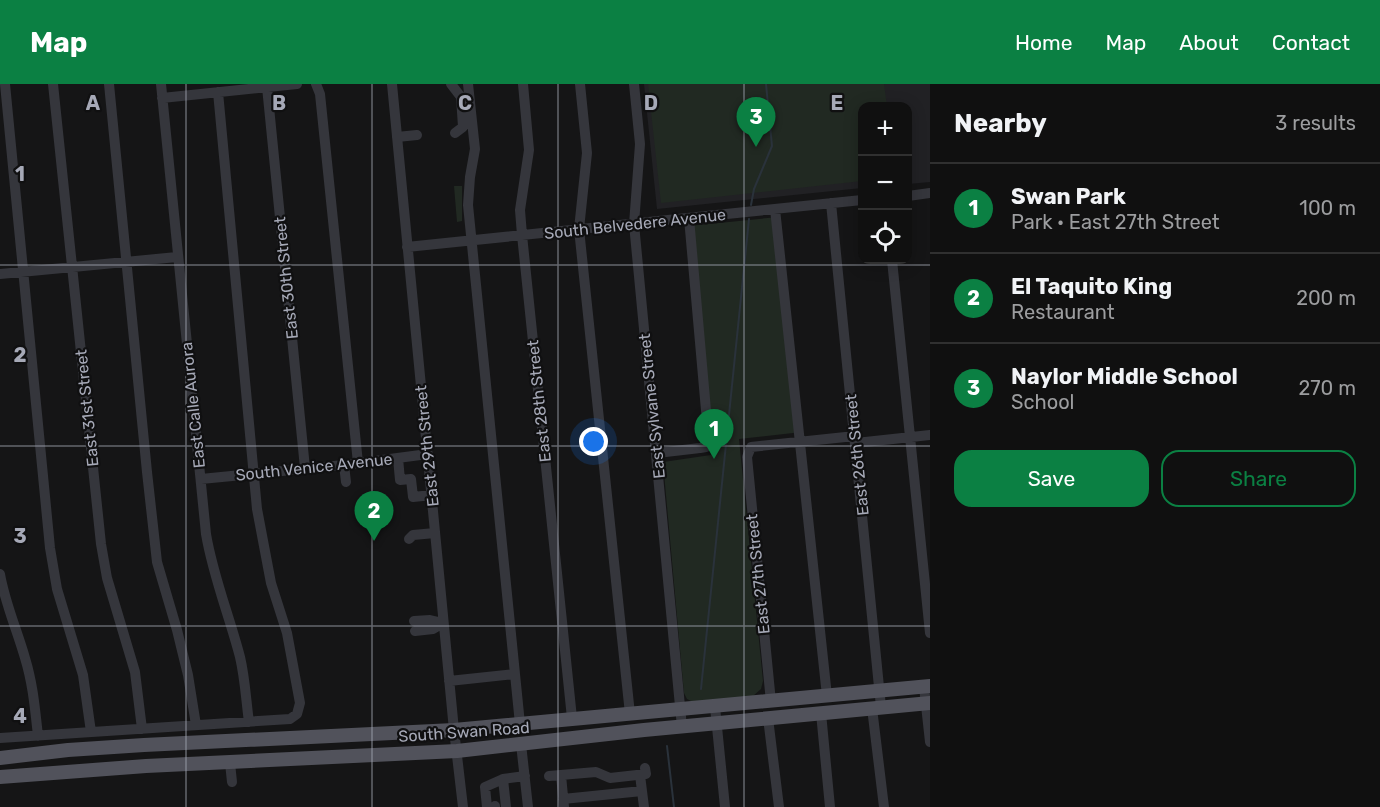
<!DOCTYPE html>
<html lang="en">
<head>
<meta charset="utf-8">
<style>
  :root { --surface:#101010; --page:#1e1e1e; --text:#f1f3f6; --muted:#9c9d9f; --line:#303030; --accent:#0b8043 }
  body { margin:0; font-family:Rubik,sans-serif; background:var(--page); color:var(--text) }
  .controls { position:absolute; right:18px; top:18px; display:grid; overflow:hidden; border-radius:12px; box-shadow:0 3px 15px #0003 }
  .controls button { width:54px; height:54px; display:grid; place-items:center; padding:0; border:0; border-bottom:2px solid var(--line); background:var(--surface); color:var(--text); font:30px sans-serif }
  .you { position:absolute; left:594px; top:358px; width:21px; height:21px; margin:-15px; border:4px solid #fff; border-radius:50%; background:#1a73e8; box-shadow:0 0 0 9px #1a73e833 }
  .badge { display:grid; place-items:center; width:39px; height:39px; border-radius:50%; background:var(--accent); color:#fff; font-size:20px; font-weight:700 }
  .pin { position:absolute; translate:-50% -50px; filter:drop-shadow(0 2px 3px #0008) }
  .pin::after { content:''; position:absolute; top:32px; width:21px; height:18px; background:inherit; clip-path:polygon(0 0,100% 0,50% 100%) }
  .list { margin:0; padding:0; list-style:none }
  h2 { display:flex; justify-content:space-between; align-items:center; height:78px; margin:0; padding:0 24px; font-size:26px }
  h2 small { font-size:20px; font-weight:400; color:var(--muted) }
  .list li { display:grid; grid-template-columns:39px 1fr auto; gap:18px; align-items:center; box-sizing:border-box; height:90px; padding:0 24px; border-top:2px solid var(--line) }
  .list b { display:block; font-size:22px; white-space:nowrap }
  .list p { margin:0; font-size:20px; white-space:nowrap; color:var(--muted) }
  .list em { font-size:20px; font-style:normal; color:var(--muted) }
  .actions { display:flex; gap:12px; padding:18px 24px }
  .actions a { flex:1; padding:14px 0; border:2px solid var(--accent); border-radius:18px; text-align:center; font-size:21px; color:var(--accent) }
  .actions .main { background:var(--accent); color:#fff }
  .icon { flex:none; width:33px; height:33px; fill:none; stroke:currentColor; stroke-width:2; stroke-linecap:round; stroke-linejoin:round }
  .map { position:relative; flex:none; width:930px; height:723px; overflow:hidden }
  header { display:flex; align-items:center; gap:36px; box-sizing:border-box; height:84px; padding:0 30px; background:var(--accent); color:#fff }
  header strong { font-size:28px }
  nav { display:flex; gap:33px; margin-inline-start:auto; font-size:21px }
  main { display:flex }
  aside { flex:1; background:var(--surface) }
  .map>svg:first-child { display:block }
  .built { fill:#212124 }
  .green { fill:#212922 }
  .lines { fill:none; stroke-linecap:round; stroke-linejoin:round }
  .stream { stroke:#2a323b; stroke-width:2 }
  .minor { stroke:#35363c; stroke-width:10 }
  .major { stroke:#51525b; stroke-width:14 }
  .grid { fill:none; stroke:#a6a9b7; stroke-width:1.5; stroke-opacity:0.55 }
  .labels { text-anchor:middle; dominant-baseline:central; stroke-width:4.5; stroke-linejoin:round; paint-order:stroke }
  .street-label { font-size:16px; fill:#a6a9b7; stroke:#101011 }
  .grid-label { font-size:20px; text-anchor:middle; font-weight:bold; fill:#a6a9b7; stroke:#101011; stroke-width:4.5; stroke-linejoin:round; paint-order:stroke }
</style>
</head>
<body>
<header>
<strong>Map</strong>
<nav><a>Home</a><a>Map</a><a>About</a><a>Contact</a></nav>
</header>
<main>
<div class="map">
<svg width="930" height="723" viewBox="0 0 930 723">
  <rect width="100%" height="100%" fill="#151516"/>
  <path class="built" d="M644,0H930V98L908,100V22H862V104L657,125Z"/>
  <path class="green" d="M648,0H884L887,22H862V97L661,119Z
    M454,102H462V137L457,138Z
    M778,133L802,348L739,355L763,597L761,605L753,612L695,619L687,615L684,609L663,378L711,371L689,142Z"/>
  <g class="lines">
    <path class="stream" d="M751,121L754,105L772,62L766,0
      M701,605L749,135
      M667,662L674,723"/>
    <path class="minor" d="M5,0L50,464L57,505L83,591L91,648
      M53,0L101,460L107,494L135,588L142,645
      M109,0L147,388L157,478L177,546L188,591L196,641
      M161,0L206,450C213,492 229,531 240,573C245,594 246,616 249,638
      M316,0L320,10L358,379
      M392,0L454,646L463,723
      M451,0L461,13L463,43L455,49
      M468,0L475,65L470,93L468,121L520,640
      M523,0L529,66L520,126L522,151L572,634
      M580,0L587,69L579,145L630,630
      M634,0L640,60L634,140L682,643
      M267,3L305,384
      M162,14L297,0
      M397,53L417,51
      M908,112L930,109
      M831,119L881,623
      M775,125L827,612
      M407,163L862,116
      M892,176L930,549
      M0,190L177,173
      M856,359L930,351
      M657,369L700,364L706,363L709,360L689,134
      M398,374L400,396L411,395L413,413L432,411
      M344,381L346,398
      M201,395L344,381L428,370
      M409,455L413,451L435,449
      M0,490C5,519 17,546 25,574C33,600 35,625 38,652
      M414,537L430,536L443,539
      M415,547L433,545L443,539
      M449,597L515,590
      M924,603L930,658
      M771,618L747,373L751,363L855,352
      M715,623L725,723
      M872,624L884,723
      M821,629L830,723
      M768,634L779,723
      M0,654L290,635L297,630L300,619L287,549L271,499L257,425L218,8
      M521,660L528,723
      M230,679L232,698
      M561,691L564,723
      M640,691L644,723
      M549,692L596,688L610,694L646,690L645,684
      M503,695L506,723
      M563,715L642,707
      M495,722V723
      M487,723L485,703L503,695L525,692"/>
    <path class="major" d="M0,674L68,666L144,661L454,646L930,602
      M0,693L146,682L457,667L644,646L930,619"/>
  </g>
  <path class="grid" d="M186,0V723M372,0V723M558,0V723M744,0V723M0,181H930M0,362H930M0,542H930"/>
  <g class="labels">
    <g class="street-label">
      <text transform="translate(635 140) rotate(-6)">South Belvedere Avenue</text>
      <text transform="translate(286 194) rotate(-96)">East 30th Street</text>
      <text transform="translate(539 317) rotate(-96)">East 28th Street</text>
      <text transform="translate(193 321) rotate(-96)">East Calle Aurora</text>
      <text transform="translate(652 322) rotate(-96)">East Sylvane Street</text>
      <text transform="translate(87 324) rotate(-96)">East 31st Street</text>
      <text transform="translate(427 362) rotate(-96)">East 29th Street</text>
      <text transform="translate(857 371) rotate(-96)">East 26th Street</text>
      <text transform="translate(314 383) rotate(-6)">South Venice Avenue</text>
      <text transform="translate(758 490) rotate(-96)">East 27th Street</text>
      <text transform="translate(464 648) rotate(-4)">South Swan Road</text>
    </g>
  </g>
  <g class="grid-label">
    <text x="93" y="26">A</text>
    <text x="279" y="26">B</text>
    <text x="465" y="26">C</text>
    <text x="651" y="26">D</text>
    <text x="837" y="26">E</text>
    <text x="20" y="97">1</text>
    <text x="20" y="278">2</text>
    <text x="20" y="459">3</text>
    <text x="20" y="639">4</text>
  </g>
</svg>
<div class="controls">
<button>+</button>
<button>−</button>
<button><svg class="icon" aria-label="locate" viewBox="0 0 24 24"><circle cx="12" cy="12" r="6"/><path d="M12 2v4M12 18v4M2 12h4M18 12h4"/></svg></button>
</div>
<div class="you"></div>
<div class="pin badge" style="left:714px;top:375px">1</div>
<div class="pin badge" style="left:374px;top:457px">2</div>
<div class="pin badge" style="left:756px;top:63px">3</div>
</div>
<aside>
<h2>Nearby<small>3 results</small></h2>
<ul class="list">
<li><span class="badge">1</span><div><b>Swan Park</b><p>Park · East 27th Street</p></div><em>100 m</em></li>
<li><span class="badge">2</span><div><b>El Taquito King</b><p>Restaurant</p></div><em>200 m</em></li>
<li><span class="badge">3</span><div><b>Naylor Middle School</b><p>School</p></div><em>270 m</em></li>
</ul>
<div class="actions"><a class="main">Save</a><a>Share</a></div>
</aside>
</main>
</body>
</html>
